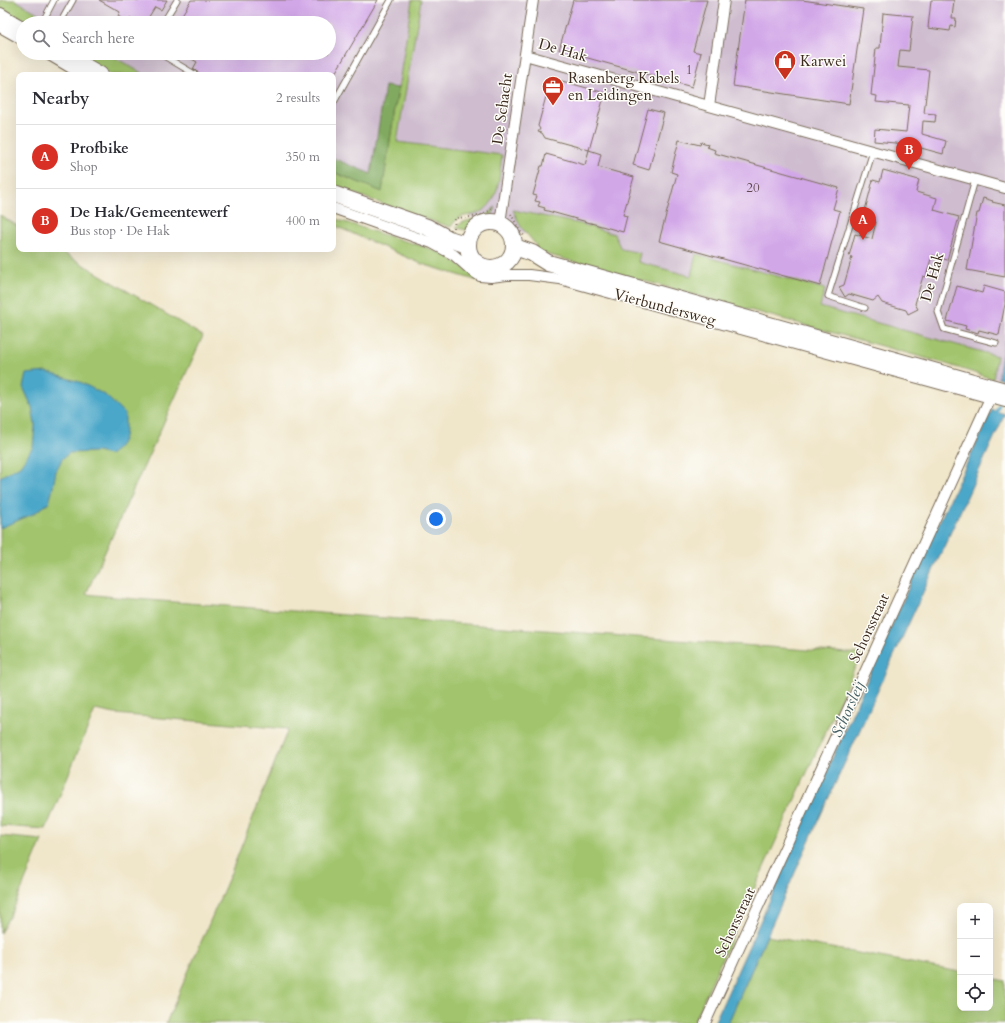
<!DOCTYPE html>
<html lang="en">
<head>
<meta charset="utf-8">
<style>
  :root { --surface:#fff; --page:#f7f7f7; --text:#2b2b33; --muted:#7c7c81; --line:#e1e1e2; --accent:#d93025 }
  body { margin:0; font-family:Cardo,serif; background:var(--page); color:var(--text) }
  .controls { position:absolute; right:12px; bottom:12px; display:grid; overflow:hidden; border-radius:8px; box-shadow:0 4px 16px #0002 }
  .controls button { width:36px; height:36px; display:grid; place-items:center; padding:0; border:0; border-bottom:1px solid var(--line); background:var(--surface); color:var(--text); font:20px sans-serif }
  .you { position:absolute; left:436px; top:519px; width:14px; height:14px; margin:-10px; border:3px solid #fff; border-radius:50%; background:#1a73e8; box-shadow:0 0 0 6px #1a73e833 }
  .badge { display:grid; place-items:center; width:26px; height:26px; border-radius:50%; background:var(--accent); color:#fff; font-size:13px; font-weight:700 }
  .pin { position:absolute; translate:-50% -33px; filter:drop-shadow(0 1px 2px #0008) }
  .pin::after { content:''; position:absolute; top:21px; width:14px; height:12px; background:inherit; clip-path:polygon(0 0,100% 0,50% 100%) }
  .list { margin:0; padding:0; list-style:none }
  h2 { display:flex; justify-content:space-between; align-items:center; height:52px; margin:0; padding:0 16px; font-size:17px }
  h2 small { font-size:13px; font-weight:400; color:var(--muted) }
  .list li { display:grid; grid-template-columns:26px 1fr auto; gap:12px; align-items:center; box-sizing:border-box; height:64px; padding:0 16px; border-top:1px solid var(--line) }
  .list b { display:block; font-size:15px; white-space:nowrap }
  .list p { margin:0; font-size:13px; white-space:nowrap; color:var(--muted) }
  .list em { font-size:13px; font-style:normal; color:var(--muted) }
  .icon { flex:none; width:22px; height:22px; fill:none; stroke:currentColor; stroke-width:2; stroke-linecap:round; stroke-linejoin:round }
  .map { position:relative; flex:none; width:1005px; height:1023px; overflow:hidden }
  .search { position:absolute; background:var(--surface); box-shadow:0 4px 16px #0002; left:16px; top:16px; width:320px; height:44px; display:flex; align-items:center; gap:10px; box-sizing:border-box; padding:0 14px; border-radius:22px; color:var(--muted); font-size:15px }
  .panel { position:absolute; background:var(--surface); box-shadow:0 4px 16px #0002; left:16px; top:72px; width:320px; height:180px; border-radius:8px }
  .map>svg:first-child { display:block }
  .industrial { fill:#cfbdcf }
  .green { fill:#a2c46d; stroke:#6e7746 }
  .forest { fill:#81aa60; stroke:#5e6a3f }
  .water { fill:#4ba7c9; stroke:#436874 }
  .lines { fill:none; stroke-linecap:round; stroke-linejoin:round }
  .stream { stroke:#4ba7c9; stroke-width:3 }
  .building { fill:#d2a7e8 }
  .lane-casing { stroke:#7a6c5a; stroke-width:7 }
  .street-casing { stroke:#7a6c5a; stroke-width:12 }
  .primary-casing { stroke:#7a6c5a; stroke-width:18 }
  .path { stroke:#7a6c5a; stroke-width:2; stroke-dasharray:1 3; stroke-linecap:butt }
  .lane { stroke:#fff; stroke-width:5 }
  .street { stroke:#fff; stroke-width:10 }
  .primary { stroke:#fff; stroke-width:16 }
  .labels { text-anchor:middle; dominant-baseline:central; stroke-width:3; stroke-linejoin:round; paint-order:stroke }
  .number-label { font-size:13px; fill:#614950 }
  .street-label { font-size:15px; fill:#3b2a1e; stroke:#fdfcf7 }
  .poi-label { font-size:15px; fill:#3b2a1e; stroke:#fdfcf7; text-anchor:start }
  .water-label { font-size:16px; font-style:italic; fill:#415c62; stroke:#fdfcf7 }
</style>
</head>
<body>
<div class="map">
<svg width="1005" height="1023" viewBox="0 0 1005 1023">
  <rect width="100%" height="100%" fill="#fdfcf7"/>
  <filter id="ink" filterUnits="userSpaceOnUse"><feTurbulence type="fractalNoise" baseFrequency=".025" numOctaves="2"/><feDisplacementMap in="SourceGraphic" scale="8" xChannelSelector="R" yChannelSelector="G"/><feConvolveMatrix kernelMatrix="1 2 1 2 8 2 1 2 1" color-interpolation-filters="sRGB"/></filter>
  <filter id="wash" filterUnits="userSpaceOnUse"><feTurbulence type="fractalNoise" baseFrequency=".012" numOctaves="4" result="noise"/><feDisplacementMap in="SourceGraphic" scale="16" xChannelSelector="R" yChannelSelector="G"/><feGaussianBlur stdDeviation="0.9" result="paint"/><feColorMatrix in="noise" values="0 0 0 0 0 0 0 0 0 0 0 0 0 0 0 0 0 1.4 0 .05"/><feComposite in="paint" operator="in"/></filter>
  <g filter="url(#wash)">
    <rect width="100%" height="100%" fill="#f0e6ca"/>
    <path class="industrial" d="M10,0H1005V381L471,217L382,185L333,171V75H139L101,53H329V23H49Z"/>
    <path class="green" d="M0,0H15L55,23H23L0,10Z
      M412,0H421L397,142L502,155C499,178 500,210 471,215C462,216 456,218 451,227L422,218L333,186V172L382,191Z
      M73,53H107L145,75H110Z
      M495,207C492,223 482,221 472,231L456,228C464,216 482,224 495,207Z
      M513,210L581,224L614,234L621,249L640,253L638,262L691,276L696,254L825,289L820,307L997,356L993,379L943,363L535,251L536,245L521,227Z
      M0,215L19,227V249H57L203,336L86,594L135,599L861,654L693,1023H166L230,875L288,729L115,714L95,710L46,829L0,826Z
      M333,218L378,233L425,247L446,255L483,281L475,280L422,264L333,225Z
      M0,836L42,840L13,910L0,933Z
      M767,936L960,972V1008H990V978L1005,981V1023H728Z"/>
    <path class="forest" d="M385,86L398,88L382,192L333,172V158L371,174Z"/>
    <path class="water" d="M1005,340V380L998,378Z
      M46,372L80,382L105,395L125,414C125,434 127,443 109,455L97,452L69,453L62,459L56,471L52,492L49,503L33,514L0,528V477L20,466L33,447L35,425L32,407L23,387L26,374Z
      M992,410L1005,414L818,821L728,1023H714L792,851L814,798L826,776L827,770L917,569Z"/>
    <g class="lines">
      <path class="stream" d="M995,414L999,405"/>
    </g>
    <g id="blocks">
      <path class="building" d="M99,0H167L161,10L155,7L145,23H139L131,18L128,23L118,16L120,12Z
        M191,0H378L334,75H202L193,69L197,62L182,53H329V23H177Z
        M573,0H707L693,51L701,53L692,87L559,50Z
        M745,0H802L863,9L849,104L733,86Z
        M931,0H954L952,18H956L955,27L951,26L950,31L928,28Z
        M883,13L913,16L909,51L900,50L898,67L929,70L924,113L936,114L935,122L923,121L922,134L946,141L943,154L921,148L920,150L904,149L905,144L874,141L875,129L906,132L909,105L876,102L877,96L871,95L876,48H880Z
        M551,78L605,93L589,150L545,138L542,133L538,132L540,129L538,126Z
        M648,109L664,113L649,170L633,165Z
        M679,140L700,145L701,142L708,144L707,147L715,150L714,153L839,188L833,209L840,211L820,286L659,241L677,174L671,172Z
        M589,150L601,154L598,167L634,177L623,215L627,216L623,232L544,210L545,208L538,206L540,202L535,201L537,196L533,195L541,166H543L546,154L585,165Z
        M883,170L919,180L916,192L937,198L934,210L959,217L947,260L932,255L926,277L923,276L915,304L918,309L908,314L906,310L882,303L878,297L873,301L849,294L845,297L839,287L844,285L852,257L849,256L855,234L872,239L876,222L870,220L872,216L864,214L873,180L880,182Z
        M983,198L993,201L992,202L1005,205V277L967,270L977,213H979Z
        M957,286L982,293L984,286L1005,292V304L999,335L979,330L978,333L965,329L966,326L947,321Z"/>
    </g>
  </g>
  <g filter="url(#ink)">
    <use href="#blocks" fill-opacity="0" stroke="#7a6c5a" stroke-width="1"/>
    <g class="lines">
      <g class="lane-casing">
        <path id="lane" d="M42,23L54,0
          M60,23L73,0
          M163,23L177,0
          M159,53L196,75
          M333,104L391,0
          M975,180L938,312L944,329L996,343
          M865,308L828,296L873,151"/>
      </g>
      <g class="street-casing">
        <path id="street" d="M0,27L23,40
          M46,53L83,75
          M525,55L1005,188
          M709,106L724,0
          M333,208L432,243L454,255L471,270L480,276L491,277L507,275H529L560,279L1005,402
          M500,223L533,0
          M705,1023L990,398"/>
      </g>
      <g class="primary-casing">
        <path id="primary" d="M0,16L23,30
          M62,53L100,75
          M333,194L427,227L449,239L468,245
          M468 245a23 23 0 1 1 46 0a23 23 0 1 1-46 0Z
          M515,247L532,253L548,263L1005,391"/>
      </g>
      <path class="path" d="M511,214L520,231L525,237
        M454,228L455,218C468,217 484,218 492,208"/>
      <use href="#lane" class="lane"/>
      <use href="#street" class="street"/>
      <use href="#primary" class="primary"/>
    </g>
  </g>
  <defs>
    <g id="shop-pin" transform="scale(1.15)"><path d="M0 17L-7.5 6A9.5 9.5 0 1 1 7.5 6Z" fill="#c8321e" stroke="#fdfcf7"/><path d="M-5-2.5h2.3a2.7 3.5 0 0 1 5.4 0H5L5.5 6h-11ZM-1.5-2.5h3a1.5 2.3 0 0 0-3 0Z" fill="#fff"/></g>
    <g id="office-pin" transform="scale(1.15)"><path d="M0 17L-7.5 6A9.5 9.5 0 1 1 7.5 6Z" fill="#c8321e" stroke="#fdfcf7"/><path d="M-6-3h4V-5.5h4V-3h4V5H-6ZM-1-4.5V-3h2v-1.5ZM-6 0V1H6V0Z" fill="#fff"/></g>
  </defs>
  <g fill-rule="evenodd">
    <use href="#shop-pin" x="785" y="61"/>
    <use href="#office-pin" x="553" y="87"/>
  </g>
  <g class="labels">
    <g class="number-label">
      <text x="689" y="70">1</text>
      <text x="753" y="188">20</text>
    </g>
    <g class="street-label">
      <text transform="translate(563 50) rotate(16)">De Hak</text>
      <text transform="translate(502 109) rotate(-82)">De Schacht</text>
      <text transform="translate(932 277) rotate(-74)">De Hak</text>
      <text transform="translate(665 307) rotate(15)">Vierbundersweg</text>
      <text transform="translate(869 628) rotate(-65)">Schorsstraat</text>
      <text transform="translate(735 922) rotate(-65)">Schorsstraat</text>
    </g>
    <g class="poi-label">
      <text x="800" y="61">Karwei</text>
      <text x="568" y="78">Rasenberg Kabels<tspan x="568" dy="17">en Leidingen</tspan></text>
    </g>
    <g class="water-label">
      <text transform="translate(848 709) rotate(-66)">Schorsleij</text>
    </g>
  </g>
</svg>
<div class="controls">
<button>+</button>
<button>−</button>
<button><svg class="icon" aria-label="locate" viewBox="0 0 24 24"><circle cx="12" cy="12" r="6"/><path d="M12 2v4M12 18v4M2 12h4M18 12h4"/></svg></button>
</div>
<div class="you"></div>
<div class="pin badge" style="left:863px;top:240px">A</div>
<div class="pin badge" style="left:909px;top:170px">B</div>
<div class="search"><svg class="icon" aria-label="search" viewBox="0 0 24 24"><circle cx="10" cy="10" r="6"/><path d="M15 15l6 6"/></svg>Search here</div>
<section class="panel">
<h2>Nearby<small>2 results</small></h2>
<ul class="list">
<li><span class="badge">A</span><div><b>Profbike</b><p>Shop</p></div><em>350 m</em></li>
<li><span class="badge">B</span><div><b>De Hak/Gemeentewerf</b><p>Bus stop · De Hak</p></div><em>400 m</em></li>
</ul>
</section>
</div>
</body>
</html>
